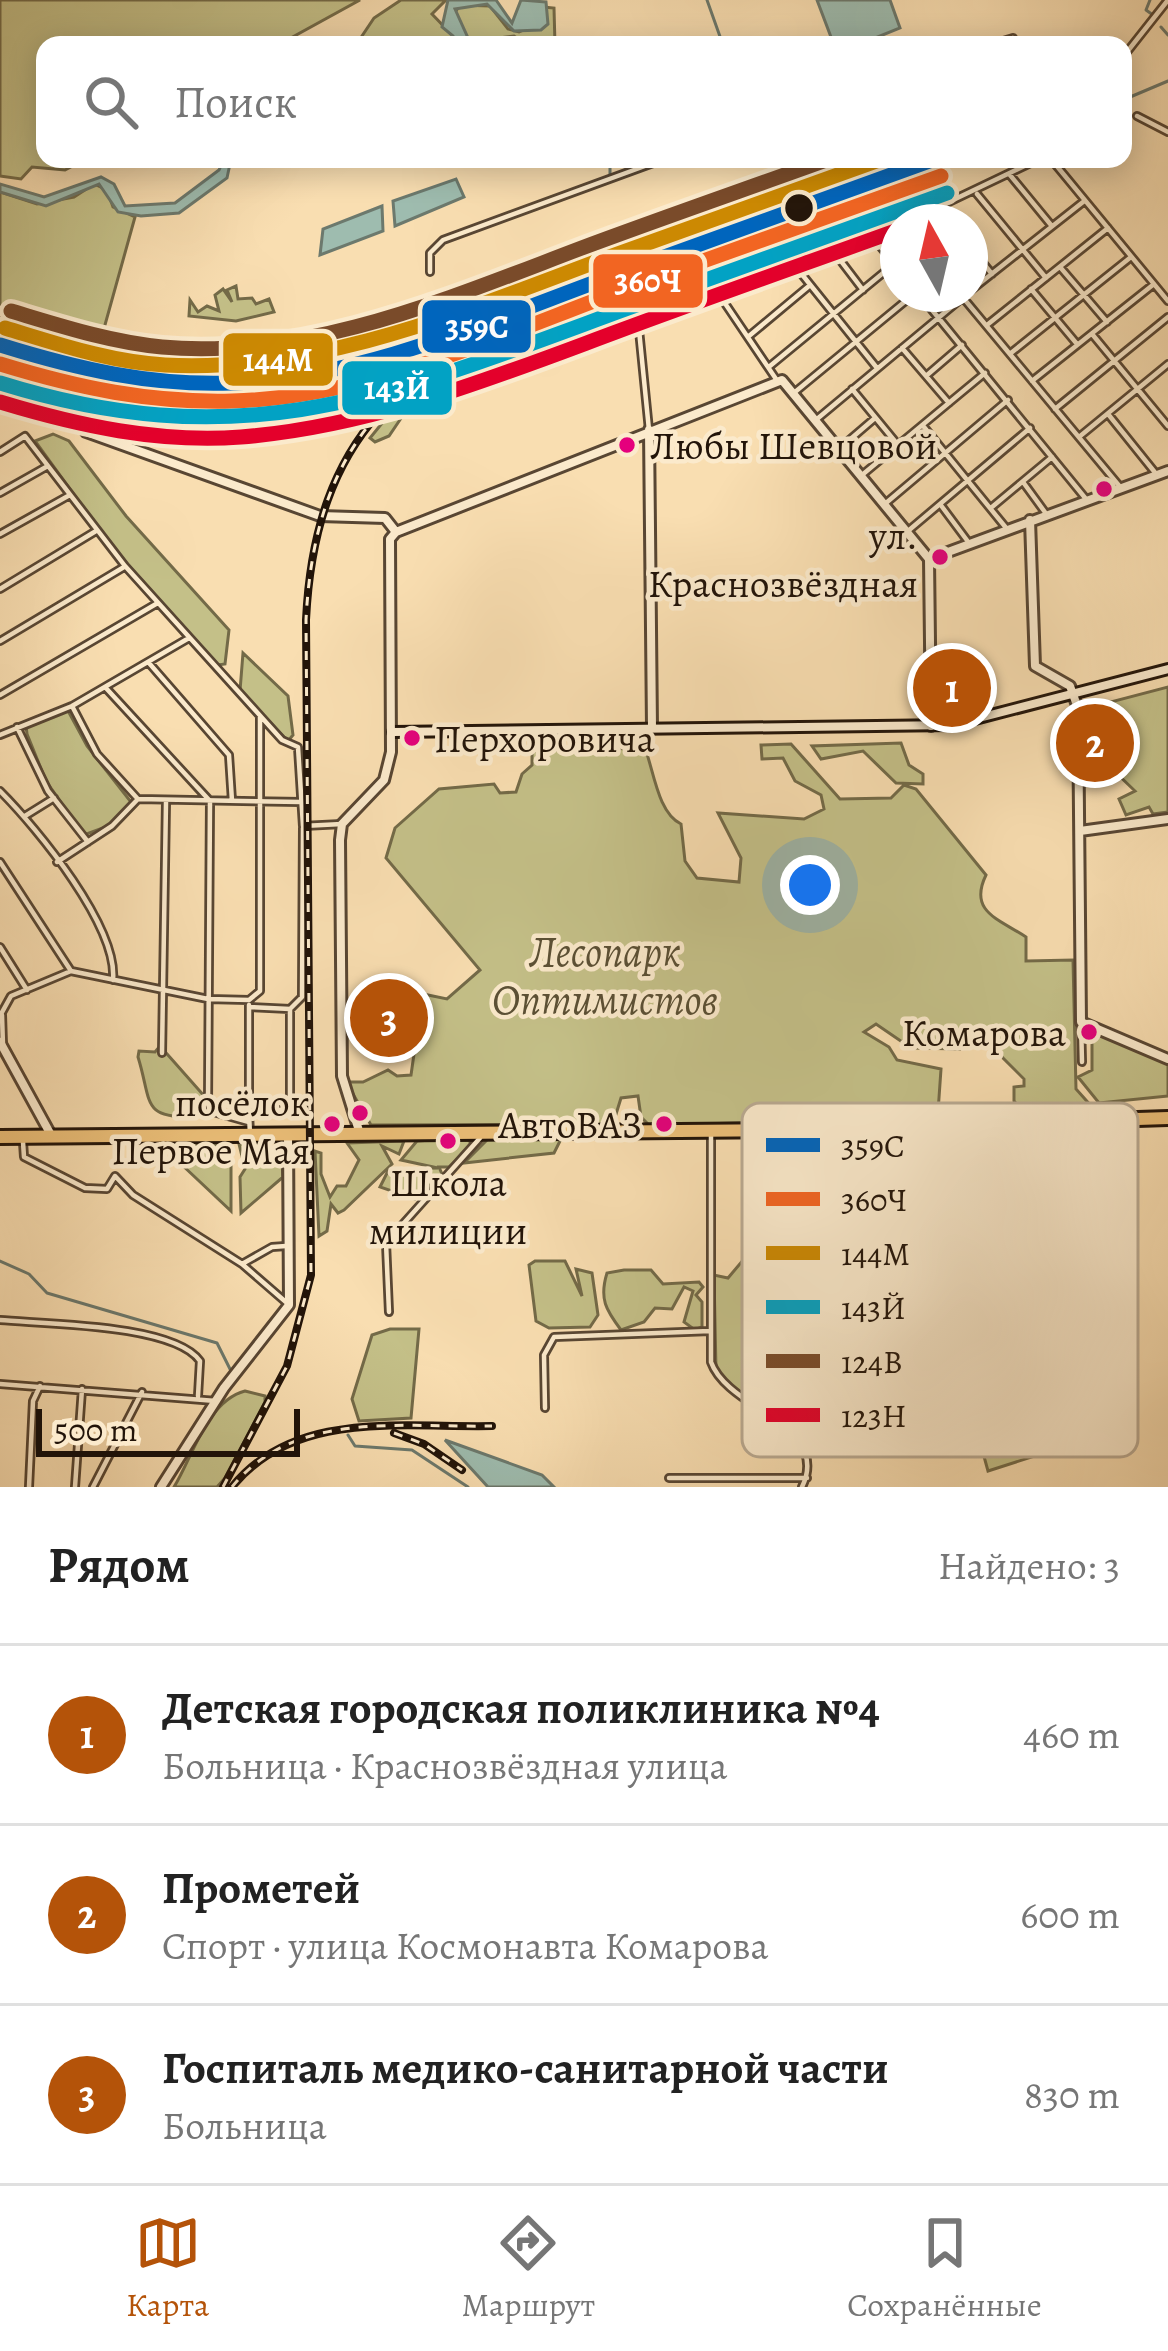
<!DOCTYPE html>
<html lang="ru">
<head>
<meta charset="utf-8">
<style>
  :root { --surface:#fff; --page:#f6f6f6; --text:#222; --muted:#767676; --line:#e0e0e0; --accent:#b45309 }
  body { margin:0; font-family:Alegreya,serif; background:var(--page); color:var(--text) }
  .compass { position:absolute; left:880px; top:204px; width:108px; height:108px; border-radius:50%; background:var(--surface); box-shadow:0 6px 30px #0003; rotate:352deg }
  .scale { position:absolute; left:36px; bottom:30px; width:264px; box-sizing:border-box; padding-left:12px; border:6px solid #221409; border-top:0; font-size:33px; line-height:42px; white-space:nowrap; color:#221409; -webkit-text-stroke:9px #fbeacc; paint-order:stroke }
  .you { position:absolute; left:810px; top:885px; width:42px; height:42px; margin:-30px; border:9px solid #fff; border-radius:50%; background:#1a73e8; box-shadow:0 0 0 18px #1a73e833 }
  .badge { display:grid; place-items:center; width:78px; height:78px; border-radius:50%; background:var(--accent); color:#fff; font-size:39px; font-weight:700 }
  .pin { position:absolute; translate:-50% -50%; border:6px solid #fff; box-shadow:0 3px 12px #0006 }
  .list { margin:0; padding:0; list-style:none }
  h2 { display:flex; justify-content:space-between; align-items:center; height:156px; margin:0; padding:0 48px; font-size:51px }
  h2 small { font-size:39px; font-weight:400; color:var(--muted) }
  .list li { display:grid; grid-template-columns:78px 1fr auto; gap:36px; align-items:center; box-sizing:border-box; height:180px; padding:0 48px; border-top:3px solid var(--line) }
  .list b { display:block; font-size:45px; white-space:nowrap }
  .list p { margin:0; font-size:39px; white-space:nowrap; color:var(--muted) }
  .list em { font-size:39px; font-style:normal; color:var(--muted) }
  .icon { flex:none; width:66px; height:66px; fill:none; stroke:currentColor; stroke-width:2; stroke-linecap:round; stroke-linejoin:round }
  .map { position:relative; flex:none; width:1168px; height:1487px; overflow:hidden }
  .search { position:absolute; background:var(--surface); box-shadow:0 6px 30px #0003; left:36px; right:36px; top:36px; height:132px; display:flex; align-items:center; gap:30px; box-sizing:border-box; padding:0 42px; border-radius:24px; color:var(--muted); font-size:45px }
  .sheet { height:696px; background:var(--surface) }
  nav { display:flex; justify-content:space-around; align-items:center; box-sizing:border-box; height:168px; border-top:3px solid var(--line); background:var(--surface); font-size:33px; color:var(--muted) }
  nav a { display:grid; justify-items:center; gap:6px }
  nav .on { color:var(--accent) }
  .map>svg:first-child { display:block }
  .green { fill:#c4c088; stroke:#736a48; stroke-width:3 }
  .water { fill:#9ebcaf; stroke:#6c796d; stroke-width:3 }
  .lines { fill:none; stroke-linecap:round; stroke-linejoin:round }
  .stream { stroke:#6c796d; stroke-width:3 }
  .minor-casing { stroke:#584633; stroke-width:10 }
  .tertiary-casing { stroke:#584633; stroke-width:14 }
  .secondary-casing { stroke:#221409; stroke-width:14 }
  .trunk-casing { stroke:#221409; stroke-width:18 }
  .minor { stroke:#fbeacc; stroke-width:4.5 }
  .tertiary { stroke:#fbeacc; stroke-width:8 }
  .secondary { stroke:#fbeacc; stroke-width:8 }
  .trunk { stroke:#ecbf78; stroke-width:12 }
  .rail-casing { stroke:#221409; stroke-width:8 }
  .rail { stroke:#fbeacc; stroke-width:3; stroke-dasharray:9; stroke-linecap:butt }
  .rail-1-casing { stroke:#fbeacc; stroke-width:24 }
  .rail-2-casing { stroke:#fbeacc; stroke-width:24 }
  .rail-3-casing { stroke:#fbeacc; stroke-width:24 }
  .rail-4-casing { stroke:#fbeacc; stroke-width:24 }
  .rail-5-casing { stroke:#fbeacc; stroke-width:24 }
  .rail-6-casing { stroke:#fbeacc; stroke-width:24 }
  .rail-1 { stroke:#0065bd; stroke-width:15 }
  .rail-2 { stroke:#f26522; stroke-width:15 }
  .rail-3 { stroke:#cc8902; stroke-width:15 }
  .rail-4 { stroke:#02a2c4; stroke-width:15 }
  .rail-5 { stroke:#7a4b2a; stroke-width:15 }
  .rail-6 { stroke:#e4002b; stroke-width:15 }
  .stop-dot { fill:#221409; stroke:#fbeacc; stroke-width:4.5 }
  .bus-dot { fill:#e5007d; stroke:#fbeacc; stroke-width:4.5 }
  .labels { text-anchor:middle; dominant-baseline:central; stroke-width:9; stroke-linejoin:round; paint-order:stroke }
  .bus-label { font-size:39px; fill:#221409; stroke:#fbeacc; text-anchor:end }
  .park-label { font-size:42px; font-style:italic; fill:#5b5035; stroke:#fbeacc }
  .key { fill:#fbeacc; stroke:#baaa92; stroke-width:3 }
  .key-label { font-size:33px; fill:#221409 }
  .line-badge { stroke:#fbeacc; stroke-width:4.5 }
  .badge-label { font-size:33px; text-anchor:middle; font-weight:bold; fill:#fff }
</style>
</head>
<body>
<div class="map">
<svg width="1168" height="1487" viewBox="0 0 1168 1487">
  <rect width="100%" height="100%" fill="#f9deb1"/>
  <filter id="stains"><feTurbulence type="fractalNoise" baseFrequency=".00167" numOctaves="4"/><feColorMatrix values="0 0 0 0 .2 0 0 0 0 .09 0 0 0 0 .02 0 0 0 .5 -.17"/></filter>
  <radialGradient id="worn" r=".72"><stop offset=".6" stop-color="#630" stop-opacity="0"/><stop offset="1" stop-color="#630" stop-opacity=".3"/></radialGradient>
  <path class="green" d="M0,0H360L278,45H45V159H86L65,170L32,167L21,179L0,176Z
    M401,0H446L432,14L453,36V45H356L374,18Z
    M460,5L490,6L508,29L519,32L547,20L543,7L554,8L555,45H527L514,36L499,38L515,40L513,45L467,39L454,14Z
    M894,159L878,169L671,242L675,233L670,225L683,213L694,218C705,202 794,165 819,161C843,158 869,159 894,159Z
    M907,179L914,182L912,187L882,216L875,211L853,221L846,212L818,216Z
    M94,184L107,190L113,207L135,217L103,332L101,384L0,360V192L37,204L74,197Z
    M601,240L610,249L609,269L574,282L550,280L538,265Z
    M497,272H502L499,295L493,285L479,292L476,315L431,334L420,331C409,336 400,346 389,350C330,374 254,380 194,373L192,356L184,353L254,340L264,342L268,351L437,306L442,297Z
    M614,284L632,315L618,331L557,346L511,371L489,369L459,386L416,396L389,436L375,442L370,438L409,390L436,374L462,346Z
    M236,286L238,299L252,298L256,304L269,299L274,312L236,321L189,316L190,300L198,312L207,306L219,311L215,295L223,289L232,302L227,290Z
    M413,356L415,365L373,410L233,427L188,425L182,414L185,402L199,404L201,391L280,386Z
    M53,434L69,441L126,516L229,630L225,664L218,665L112,547L35,441Z
    M243,653L288,696L293,735L288,741L240,691Z
    M1168,687V812L1153,814L1149,807L1126,815L1119,799L1135,791L1108,765L1099,705Z
    M66,707L87,746L131,802L111,825L84,835L46,781L27,734L26,726Z
    M901,743L909,765L923,774V784L896,783L863,751L821,759L812,746Z
    M791,744L840,799L891,798L904,785L916,789L986,875C968,912 999,919 1026,937V961L1073,960L1076,1089L1093,1108L1025,1113L1014,1101V1087L1024,1086V1079L999,1054L998,1046L970,1029L960,1049L911,1048L876,1024L864,1032L889,1047L897,1060L941,1069L938,1112C885,1113 834,1096 782,1113L781,1122L649,1125L641,1117L638,1096L621,1098L613,1124L371,1125L346,1082H363L388,1070L397,1076L411,1075L418,1026L428,1025L423,994L447,999L480,970L386,858L395,828L439,789L494,784L500,793L516,792L522,774L532,765V751L645,748C654,772 658,813 681,824L685,861L697,878L739,882L741,858L718,813L804,819L824,809L821,795L795,781L783,758L762,759L761,745Z
    M1092,1030L1168,1061V1096L1099,1103L1078,1077L1092,1070Z
    M160,1046L206,1098L196,1099L193,1117C141,1118 152,1102 138,1057L139,1051L155,1052Z
    M1054,1126L1061,1154L1078,1157L1082,1175L1115,1178L1112,1190L1135,1206V1216H1112V1206L1105,1205L1058,1210L1032,1220L1029,1214L972,1236L949,1270L972,1266L1015,1282L1032,1298L1025,1307L1035,1351L1090,1371L1099,1364L1121,1370L1133,1396L1088,1439L988,1471L982,1449L877,1435L816,1444L737,1393L716,1370L714,1275L728,1278L760,1240L796,1244L791,1238L802,1218L803,1177L770,1176L778,1159L816,1157C816,1181 805,1225 812,1244L896,1242L894,1134Z
    M562,1137L554,1153L464,1163L489,1138Z
    M432,1140H468L474,1145L449,1167H439L442,1174L415,1199L380,1187L389,1169L438,1168L401,1160L417,1141Z
    M404,1141L399,1154L382,1146L392,1164L344,1210L338,1213L331,1204L327,1231L319,1236L315,1151L321,1153V1174L330,1197L337,1186H346L359,1160L347,1143Z
    M259,1143L272,1161L282,1163L283,1177L241,1213L240,1177L245,1169L239,1144Z
    M197,1145H231V1211L181,1164Z
    M535,1261H565L582,1296L576,1269L592,1273L598,1315L590,1327L549,1328L536,1321L529,1265Z
    M624,1270H651L663,1284L699,1282L703,1287L696,1295L702,1302V1327L695,1330L684,1322L693,1291L684,1287L672,1309L655,1308L644,1322L621,1330C606,1310 599,1299 607,1273Z
    M390,1329H419L411,1418L359,1421L352,1399L372,1335Z
    M245,1391L265,1396V1402L225,1478L217,1487H174C193,1456 207,1401 245,1391Z"/>
  <path class="water" d="M448,0H496L512,23L521,0L546,2L548,24L541,30L514,31L487,4L455,9L468,38L464,45H453V36L442,27Z
    M817,0H890L900,28L858,45H834Z
    M224,159H231L227,178L179,213L141,216L118,212L99,184L46,206L0,192V184L44,197L101,177L114,184L125,206L175,203L219,170Z
    M456,179L464,197L395,226L393,201Z
    M382,206L383,231L320,255L323,229Z
    M445,1440L542,1475L554,1487H488Z"/>
  <g class="lines">
    <path class="stream" d="M707,0L723,45
      M1150,0L1146,10L1153,15
      M1161,27L1168,35
      M1123,100L1168,81
      M610,159V175
      M627,223L642,227L658,221L665,226L682,276L678,288L685,306
      M0,1261L29,1274L47,1293L217,1343L231,1371
      M348,1435L355,1446L412,1450L468,1487"/>
    <g class="minor-casing">
      <path id="minor" d="M990,45L1013,38L1015,45
        M1123,57L1168,0
        M1137,116L1168,132
        M1051,159L1168,301
        M1010,175L1051,225
        M977,194L1046,278
        M939,208L950,222
        M907,222L1039,159
        M871,235L898,268
        M970,247L992,274
        M831,248L863,290
        M792,262L877,368
        M1060,267L1107,322
        M430,272V253L443,240L664,159
        M1031,289L1077,344
        M716,290L776,379
        M970,291L1083,202
        M919,294L1086,499
        M960,294L1121,488
        M987,325L1108,228
        M1092,334L1168,426
        M749,336L809,286
        M902,348L949,403
        M1011,353L1131,257
        M770,366L894,264
        M926,376L962,345
        M1032,381L1154,284
        M852,389L898,445
        M795,392L914,294
        M0,404L28,384L29,376
        M1055,409L1168,317
        M1108,414L1157,475
        M817,419L967,294
        M924,427L1007,529
        M649,430L639,330L661,311L898,226
        M1079,437L1168,364
        M840,448L875,418
        M0,452L25,436L125,566L282,740L298,747L303,826L342,824
        M862,475L985,373
        M1023,482L1047,515
        M0,493L46,467
        M886,503L1008,400
        M940,504L969,543
        M992,507L1052,457
        M908,531L1030,428
        M0,534L68,496
        M0,589L96,531
        M0,641L124,567
        M149,663L229,755L232,801
        M105,687L210,801L208,1104L210,1111L249,1122
        M0,695L156,604
        M72,706L97,754L137,798
        M17,727L48,791L88,842
        M0,735L72,706L189,638
        M0,791C38,829 118,927 113,980
        M25,816L54,798
        M0,862L71,971
        M57,862L112,826L138,799L301,802
        M0,947L27,990
        M249,1000L260,991V717
        M249,1005V1113
        M249,1007L290,1009V1109L249,1113L250,1135
        M290,1009L302,997L303,828
        M2,1015L3,1045
        M0,1016L11,996L71,971L208,999L249,1000
        M1081,1022L1082,1062
        M162,1053L166,802
        M711,1136V1362C728,1410 832,1425 802,1487
        M23,1142L24,1157L85,1188L107,1189L115,1176L133,1195L242,1264L287,1303
        M1102,1244L1128,1124
        M242,1264L272,1247L286,1246
        M389,1312L386,1243L480,1138
        M0,1320C45,1324 174,1324 200,1361L198,1396
        M0,1384L216,1401
        M545,1408L544,1355L554,1337L710,1331
        M669,1478H807
        M29,1487L33,1401L40,1386
        M75,1487L82,1389
        M93,1487L142,1392"/>
    </g>
    <g class="tertiary-casing">
      <path id="tertiary" d="M0,363L48,381L86,432L320,516L385,518L396,532
        M649,430L652,728
        M1030,520L1035,666L1070,686L1078,708L1081,1022L1168,1059
        M396,532L782,380L929,559L931,726
        M929,559L1168,471
        M1080,831L1168,819
        M0,1042L51,1135
        M360,1134L342,1076L340,840L342,824L384,780L391,752L390,539L396,532
        M161,1487L224,1388L289,1305L288,1134"/>
    </g>
    <g class="secondary-casing">
      <path id="secondary" d="M393,732L952,725L1168,669"/>
    </g>
    <g class="trunk-casing">
      <path id="trunk" d="M0,1137L799,1130L1168,1118"/>
    </g>
    <use href="#minor" class="minor"/>
    <use href="#tertiary" class="tertiary"/>
    <use href="#secondary" class="secondary"/>
    <use href="#trunk" class="trunk"/>
    <g class="rail-casing">
      <path id="rail" d="M394,1433L424,1444L462,1470
        M223,1487L287,1366L311,1275L306,620C315,434 404,362 568,297
        M232,1487C295,1409 402,1428 492,1426"/>
    </g>
    <use href="#rail" class="rail"/>
    <g class="rail-1-casing">
      <path id="rail-1" d="M0,345C77,369 151,386 232,383C362,378 489,321 609,277C717,237 826,199 935,159"/>
    </g>
    <g class="rail-2-casing">
      <path id="rail-2" d="M0,364C78,388 150,403 232,401C361,398 488,341 607,296C718,255 830,216 941,176"/>
    </g>
    <g class="rail-3-casing">
      <path id="rail-3" d="M5,328C58,344 110,362 165,365C317,373 459,313 598,261C693,226 788,193 882,159"/>
    </g>
    <g class="rail-4-casing">
      <path id="rail-4" d="M0,383C244,459 392,395 620,311C729,271 838,233 947,193"/>
    </g>
    <g class="rail-5-casing">
      <path id="rail-5" d="M11,311C61,326 110,342 162,347C306,360 447,299 579,249C662,218 746,189 829,159"/>
    </g>
    <g class="rail-6-casing">
      <path id="rail-6" d="M0,402C79,426 158,443 241,437C371,427 495,377 616,332C710,297 804,264 898,230"/>
    </g>
    <use href="#rail-1" class="rail-1"/>
    <use href="#rail-2" class="rail-2"/>
    <use href="#rail-3" class="rail-3"/>
    <use href="#rail-4" class="rail-4"/>
    <use href="#rail-5" class="rail-5"/>
    <use href="#rail-6" class="rail-6"/>
  </g>
  <circle class="stop-dot" cx="799" cy="208" r="16"/>
  <g class="bus-dot">
    <circle cx="627" cy="445" r="10"/>
    <circle cx="1104" cy="489" r="10"/>
    <circle cx="940" cy="557" r="10"/>
    <circle cx="412" cy="738" r="10"/>
    <circle cx="1089" cy="1032" r="10"/>
    <circle cx="360" cy="1113" r="10"/>
    <circle cx="332" cy="1124" r="10"/>
    <circle cx="664" cy="1124" r="10"/>
    <circle cx="448" cy="1141" r="10"/>
  </g>
  <g class="labels">
    <g class="bus-label">
      <text x="650" y="445" text-anchor="start">Любы Шевцовой</text>
      <text x="918" y="535">ул.<tspan x="918" dy="48">Краснозвёздная</tspan></text>
      <text x="434" y="738" text-anchor="start">Перхоровича</text>
      <text x="1066" y="1032">Комарова</text>
      <text x="310" y="1102">посёлок<tspan x="310" dy="48">Первое Мая</tspan></text>
      <text x="642" y="1124">АвтоВАЗ</text>
      <text x="448" y="1182" text-anchor="middle">Школа<tspan x="448" dy="48">милиции</tspan></text>
    </g>
    <g class="park-label">
      <text x="605" y="951">Лесопарк<tspan x="605" dy="48">Оптимистов</tspan></text>
    </g>
  </g>
  <rect x="742" y="1103" width="396" height="354" rx="18" class="key"/>
  <rect x="766" y="1138" width="54" height="14" fill="#0065bd"/>
  <rect x="766" y="1192" width="54" height="14" fill="#f26522"/>
  <rect x="766" y="1246" width="54" height="14" fill="#cc8902"/>
  <rect x="766" y="1300" width="54" height="14" fill="#02a2c4"/>
  <rect x="766" y="1354" width="54" height="14" fill="#7a4b2a"/>
  <rect x="766" y="1408" width="54" height="14" fill="#e4002b"/>
  <g class="key-label">
    <text x="841" y="1157">359С</text>
    <text x="841" y="1211">360Ч</text>
    <text x="841" y="1265">144М</text>
    <text x="841" y="1319">143Й</text>
    <text x="841" y="1373">124В</text>
    <text x="841" y="1427">123Н</text>
  </g>
  <g class="line-badge">
    <rect x="591" y="252" width="114" height="58" rx="12" fill="#f26522"/>
    <rect x="420" y="298" width="113" height="57" rx="12" fill="#0065bd"/>
    <rect x="221" y="331" width="114" height="57" rx="12" fill="#cc8902"/>
    <rect x="340" y="359" width="114" height="58" rx="12" fill="#02a2c4"/>
  </g>
  <g class="badge-label">
    <text x="648" y="292">360Ч</text>
    <text x="477" y="338">359С</text>
    <text x="278" y="371">144М</text>
    <text x="397" y="399">143Й</text>
  </g>
  <rect width="100%" height="100%" filter="url(#stains)"/>
  <rect width="100%" height="100%" fill="url(#worn)"/>
</svg>
<svg class="compass" viewBox="-18 -18 36 36"><path d="M0-13l5 13h-10z" fill="#e53935"/><path d="M0 13l5-13h-10z" fill="#767676"/></svg>
<div class="scale">500 m</div>
<div class="you"></div>
<div class="pin badge" style="left:952px;top:688px">1</div>
<div class="pin badge" style="left:1095px;top:743px">2</div>
<div class="pin badge" style="left:389px;top:1018px">3</div>
<div class="search"><svg class="icon" aria-label="search" viewBox="0 0 24 24"><circle cx="10" cy="10" r="6"/><path d="M15 15l6 6"/></svg>Поиск</div>
</div>
<section class="sheet">
<h2>Рядом<small>Найдено: 3</small></h2>
<ul class="list">
<li><span class="badge">1</span><div><b>Детская городская поликлиника №4</b><p>Больница · Краснозвёздная улица</p></div><em>460 m</em></li>
<li><span class="badge">2</span><div><b>Прометей</b><p>Спорт · улица Космонавта Комарова</p></div><em>600 m</em></li>
<li><span class="badge">3</span><div><b>Госпиталь медико-санитарной части</b><p>Больница</p></div><em>830 m</em></li>
</ul>
</section>
<nav>
<a class="on"><svg class="icon" aria-label="map" viewBox="0 0 24 24"><path d="M3 6l6-2 6 2 6-2v14l-6 2-6-2-6 2zM9 4v14M15 6v14"/></svg>Карта</a>
<a><svg class="icon" aria-label="directions" viewBox="0 0 24 24"><path d="M12 3l9 9-9 9-9-9zM9 14v-3h6M13 9l2 2-2 2"/></svg>Маршрут</a>
<a><svg class="icon" aria-label="saved" viewBox="0 0 24 24"><path d="M7 4h10v16l-5-4-5 4z"/></svg>Сохранённые</a>
</nav>
</body>
</html>
